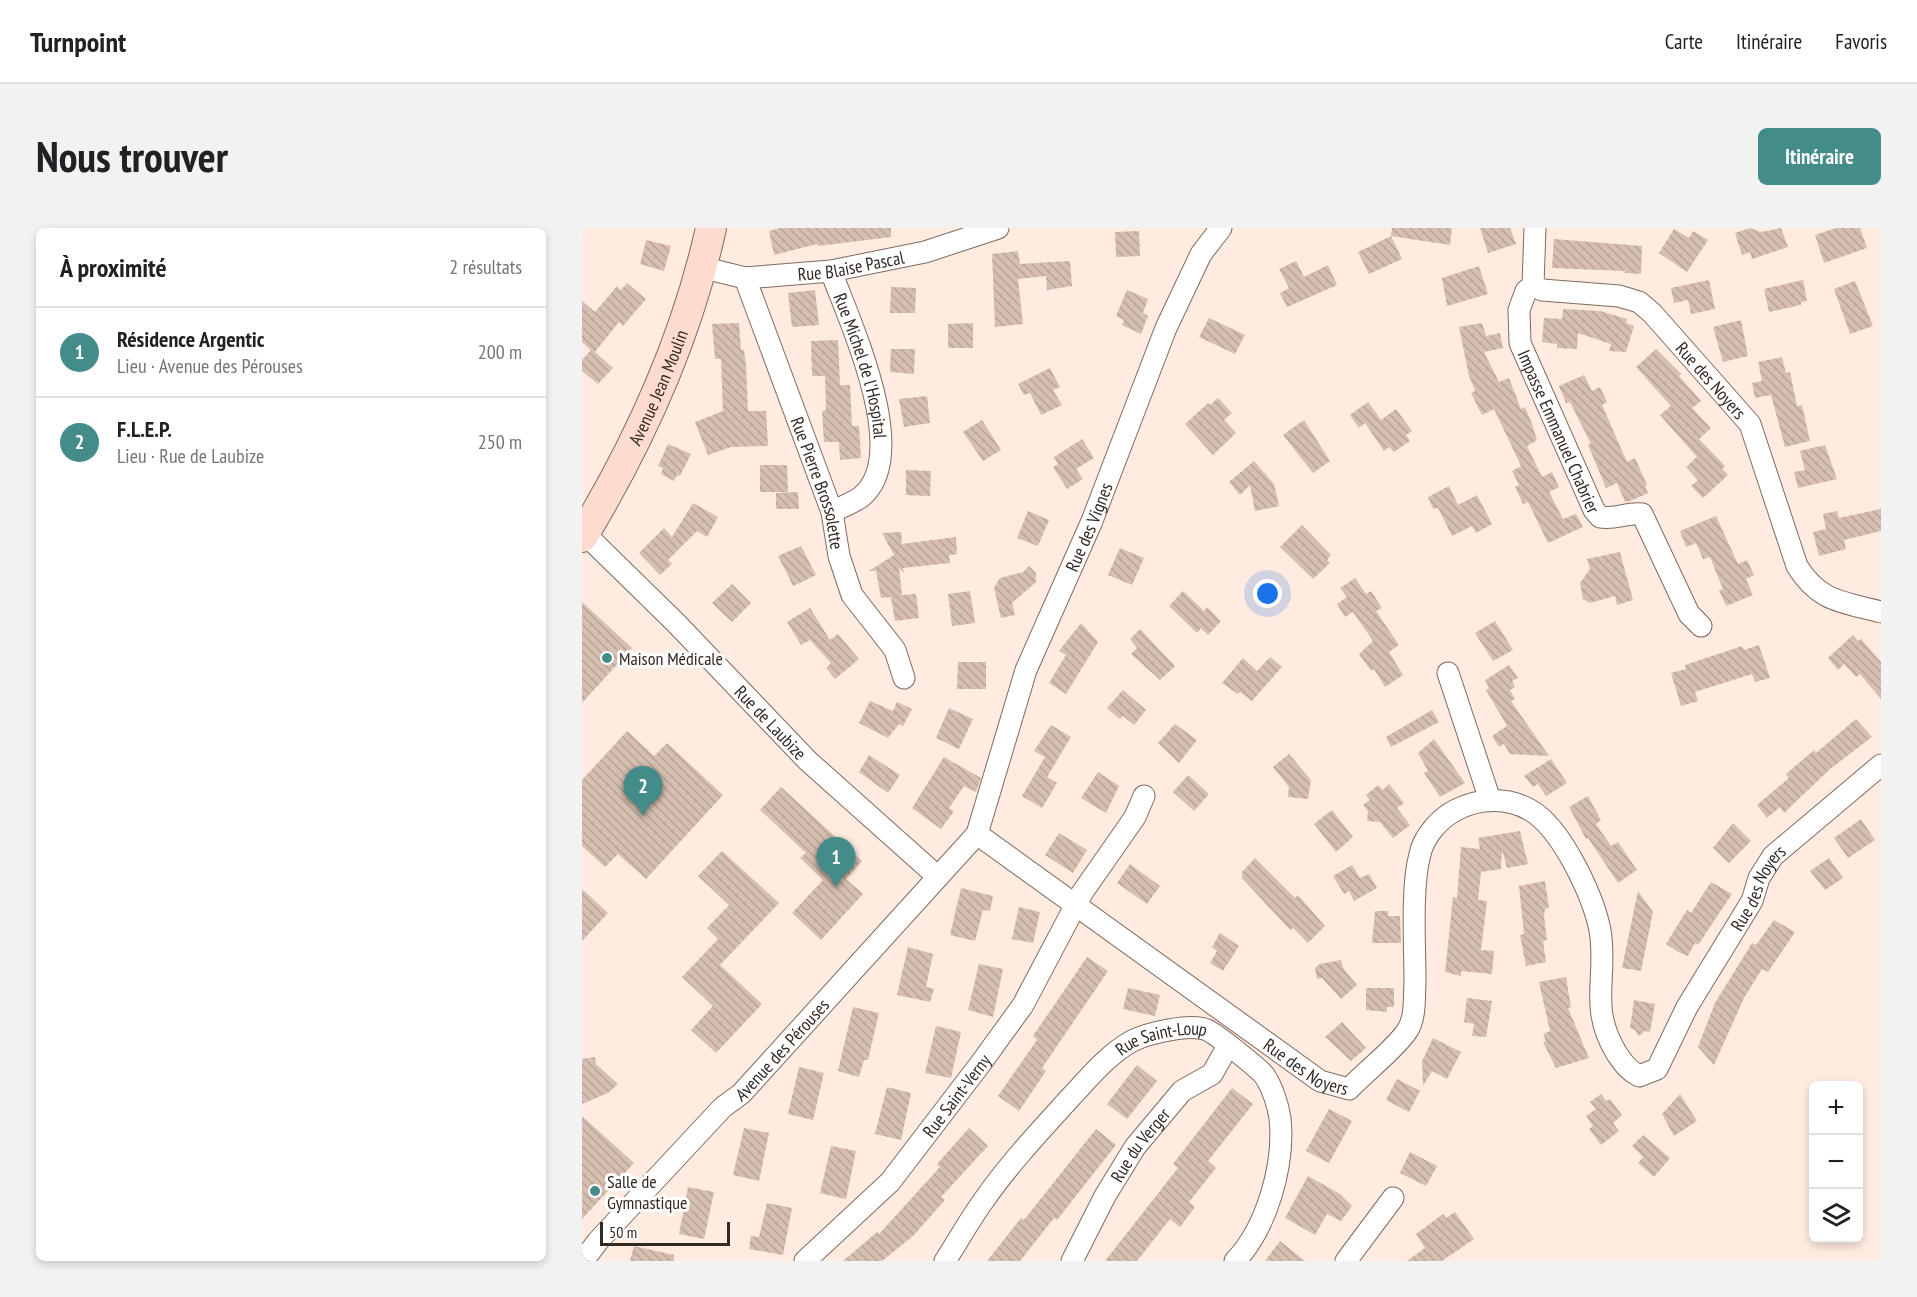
<!DOCTYPE html>
<html lang="fr">
<head>
<meta charset="utf-8">
<style>
  :root { --surface:#fff; --page:#f2f2f2; --text:#202124; --muted:#757577; --line:#e0e0e0; --accent:#448c8a }
  body { margin:0; font-family:"PT Sans Narrow",sans-serif; background:var(--page); color:var(--text) }
  .controls { position:absolute; right:18px; bottom:18px; display:grid; overflow:hidden; border-radius:9px; box-shadow:0 3px 9px #0003 }
  .controls button { width:54px; height:54px; display:grid; place-items:center; padding:0; border:0; border-bottom:2px solid var(--line); background:var(--surface); color:var(--text); font:30px sans-serif }
  .scale { position:absolute; left:18px; bottom:15px; width:130px; box-sizing:border-box; padding-left:6px; border:3px solid #322923; border-top:0; font-size:16px; line-height:21px; white-space:nowrap; color:#322923; -webkit-text-stroke:4px #fff; paint-order:stroke }
  .you { position:absolute; left:686px; top:366px; width:21px; height:21px; margin:-15px; border:4px solid #fff; border-radius:50%; background:#1a73e8; box-shadow:0 0 0 9px #1a73e833 }
  .badge { display:grid; place-items:center; width:39px; height:39px; border-radius:50%; background:var(--accent); color:#fff; font-size:20px; font-weight:700 }
  .pin { position:absolute; translate:-50% -50px; filter:drop-shadow(0 2px 3px #0008) }
  .pin::after { content:''; position:absolute; top:32px; width:21px; height:18px; background:inherit; clip-path:polygon(0 0,100% 0,50% 100%) }
  .list { margin:0; padding:0; list-style:none }
  h2 { display:flex; justify-content:space-between; align-items:center; height:78px; margin:0; padding:0 24px; font-size:26px }
  h2 small { font-size:20px; font-weight:400; color:var(--muted) }
  .list li { display:grid; grid-template-columns:39px 1fr auto; gap:18px; align-items:center; box-sizing:border-box; height:90px; padding:0 24px; border-top:2px solid var(--line) }
  .list b { display:block; font-size:22px; white-space:nowrap }
  .list p { margin:0; font-size:20px; white-space:nowrap; color:var(--muted) }
  .list em { font-size:20px; font-style:normal; color:var(--muted) }
  .icon { flex:none; width:33px; height:33px; fill:none; stroke:currentColor; stroke-width:2; stroke-linecap:round; stroke-linejoin:round }
  .map { position:relative; flex:none; width:1299px; height:1033px; overflow:hidden; border-radius:9px }
  header { display:flex; align-items:center; gap:36px; box-sizing:border-box; height:84px; padding:0 30px; background:var(--surface); border-bottom:2px solid var(--line) }
  header strong { font-size:28px }
  nav { display:flex; gap:33px; margin-inline-start:auto; font-size:21px }
  .intro { display:flex; align-items:center; justify-content:space-between; box-sizing:border-box; height:144px; padding:0 36px }
  h1 { margin:0; font-size:42px }
  .button { padding:15px 27px; border-radius:9px; background:var(--accent); color:#fff; font-size:21px; font-weight:700 }
  main { display:flex; gap:36px; padding:0 36px }
  aside { flex:1; background:var(--surface); border-radius:9px; box-shadow:0 3px 9px #0003 }
  .map>svg:first-child { display:block }
  .building { fill:url(#building-back-hatch) }
  .lines { fill:none; stroke-linecap:round; stroke-linejoin:round }
  .minor-casing { stroke:#806a5e; stroke-width:23 }
  .secondary-casing { stroke:#806a5e; stroke-width:32 }
  .minor { stroke:#fff; stroke-width:21 }
  .secondary { stroke:#fddbcf; stroke-width:30 }
  .poi-dot { fill:#448c8a; stroke:#fff; stroke-width:2 }
  .labels { text-anchor:middle; dominant-baseline:central; stroke-width:6; stroke-linejoin:round; paint-order:stroke }
  .street-label { font-size:18px; fill:#322923; stroke:#fff }
  .poi-label { font-size:18px; fill:#322923; stroke:#fff; text-anchor:start }
</style>
</head>
<body>
<header>
<strong>Turnpoint</strong>
<nav><a>Carte</a><a>Itinéraire</a><a>Favoris</a></nav>
</header>
<div class="intro"><h1>Nous trouver</h1><a class="button">Itinéraire</a></div>
<main>
<aside>
<h2>À proximité<small>2 résultats</small></h2>
<ul class="list">
<li><span class="badge">1</span><div><b>Résidence Argentic</b><p>Lieu · Avenue des Pérouses</p></div><em>200 m</em></li>
<li><span class="badge">2</span><div><b>F.L.E.P.</b><p>Lieu · Rue de Laubize</p></div><em>250 m</em></li>
</ul>
</aside>
<div class="map">
<svg width="1299" height="1033" viewBox="0 0 1299 1033">
  <defs>
    <pattern id="building-back-hatch" width="6" height="6" patternUnits="userSpaceOnUse" patternTransform="scale(1.5)"><rect width="6" height="6" fill="#d6bfb0"/><path d="M-1 5l2 2M0 0l6 6M5-1l2 2" fill="none" stroke="#b8a497"/></pattern>
  </defs>
  <rect width="100%" height="100%" fill="#ffebdf"/>
  <path class="building" d="M198,0H309V9L236,18L235,16L192,27L187,3Z
    M810,0H870L868,17L809,8L820,31L787,46L776,24L809,8Z
    M898,0H928L934,16L906,25Z
    M1168,0L1179,4L1199,0L1206,19L1170,31L1168,24L1160,27L1153,5Z
    M1278,0L1285,20L1242,35L1233,7L1254,0Z
    M1092,1L1107,10L1111,3L1126,12L1105,44L1077,25Z
    M557,3L558,28L534,29L533,4Z
    M972,11L1060,18L1059,46L1043,45V43L970,40Z
    M64,12L89,18L82,43L58,36Z
    M436,23L438,36L488,33L490,58L465,62L464,48L436,51L441,96L413,99L410,26Z
    M714,33L722,49L746,37L755,57L705,79L698,65L707,60L697,41Z
    M897,38L906,66L865,78L860,50Z
    M1127,52L1133,81L1109,86L1106,72L1092,75L1089,60Z
    M1221,52L1225,73L1219,74V77L1187,84L1182,61Z
    M1273,53L1291,98L1268,106L1252,61Z
    M45,55L64,71L41,98L37,94L13,124L31,140L16,156L0,143V132L9,122L0,114V73L13,84L35,58L39,62Z
    M309,59L334,60L333,85H308Z
    M233,62L237,97L210,99L206,65Z
    M545,62L566,71L561,85L566,88L559,106L540,97L542,92L534,88Z
    M981,81L1018,83L1045,91L1044,95L1052,98L1044,124L1027,123L1029,116L996,105L995,121L975,120V116L960,114L962,90L980,91Z
    M627,90L663,107L653,126L617,109Z
    M1159,92L1166,128L1141,134L1131,99Z
    M157,95L159,122H162L164,138L166,183H184L186,218L149,219L126,227L113,194L141,183L139,131H133L130,96Z
    M391,95V120H366V96Z
    M900,95L904,108L918,105L921,120L902,124L917,154L927,150L939,181L943,179L949,193L955,212L945,218L960,249L970,244L977,259L967,264L981,291L994,286L1001,299L966,315L946,274L941,276L933,259L937,257L930,243L939,238L912,181L900,187L889,165L893,163L887,148L877,99Z
    M256,112L258,157H268L270,198H277L279,230L258,232L257,214H242L240,183L244,182L243,148H230L229,113Z
    M309,121H333L332,146L308,144Z
    M1074,121L1099,146L1097,148L1119,173L1110,180L1129,200L1117,211L1143,238L1140,241L1146,247L1121,270L1109,258L1116,252L1104,239L1115,229L1078,187L1089,178L1054,139Z
    M1200,129L1204,145L1208,144L1215,178L1220,177L1228,213L1203,219L1189,167L1173,170L1170,155L1180,153L1176,134Z
    M468,140L478,159L471,162L480,177L459,187L448,165L442,167L436,156Z
    M1002,147L1010,163L1018,159L1025,174L1020,177L1045,234L1053,230L1065,257L1063,258L1066,265L1048,273L1043,274L1035,255L1024,260L1006,217L1009,216L988,174L984,175L977,158Z
    M345,168L348,195L322,199L317,171Z
    M636,170L650,185L642,192L654,205L631,227L603,196L626,175L628,177Z
    M786,174L799,192L814,181L830,203L824,207L828,213L812,224L807,219L802,223L783,195L777,200L768,187Z
    M400,192L419,222L401,233L381,204Z
    M722,192L748,233L731,245L701,207Z
    M500,211L512,230L494,241L501,251L485,261L471,239L476,236L472,229Z
    M86,216L109,226L98,248L95,247L92,253L79,246L81,240L76,238Z
    M1243,217L1255,251L1216,260L1212,244L1223,242L1218,223Z
    M672,233L692,256L697,278L673,283L668,257L658,267L647,254Z
    M178,237H205L206,264H178Z
    M324,242L349,243L348,268L324,267Z
    M867,258L876,277L895,267L910,296L894,305L890,298L870,308L856,280L851,281L846,269Z
    M216,264L217,281H194V265Z
    M111,275L136,289L125,309L115,303L86,332L90,336L78,347L57,325L82,300L90,309Z
    M1299,281V303L1262,312L1264,321L1237,328L1231,304L1244,301L1241,286L1255,283L1257,290Z
    M446,283L467,292L456,318L435,310Z
    M1134,288L1156,336L1165,332L1172,347L1164,351L1171,367L1144,378L1137,362L1141,361L1128,329L1121,331L1114,315L1104,319L1098,303Z
    M720,297L749,327L745,332L748,335L731,351L698,319Z
    M319,304L320,316L374,309L375,326L367,327L368,335L321,340L322,345L317,340L320,367L334,366L337,390L313,393L309,369L299,370L294,343H287L312,327L300,305Z
    M219,318L234,347L211,358L196,328Z
    M538,320L562,330L550,357L526,347Z
    M1038,324L1051,372L1035,377L1033,368L1008,375L1001,371L998,355L1008,341L1005,331Z
    M447,338L454,345V354L430,375L433,387L419,390L412,360L418,350L441,344Z
    M773,350L784,366L789,363L800,380L794,383L817,417L807,424L821,447L803,459L792,441L789,443L777,426L791,413L771,384L763,389L755,376L765,369L758,360Z
    M150,356L169,375L150,394L130,375Z
    M388,363L393,395L370,398L366,366Z
    M601,363L622,383L625,379L639,393L626,407L619,400L615,405L587,378Z
    M0,374L50,420L0,475Z
    M228,380L248,412L256,406L277,431L253,451L244,440L249,435L228,412L219,417L205,394Z
    M913,393L931,422L911,433L893,405Z
    M499,395L516,414L484,466L467,455L484,427L477,423Z
    M558,401L593,438L578,452L549,426L555,420L548,411Z
    M1271,407L1276,413L1279,411L1299,434V471L1278,446L1274,449L1262,436L1256,442L1246,430Z
    M1177,417L1188,450L1173,454L1170,446L1113,464L1116,473L1099,478L1089,445L1104,441L1103,437L1160,418L1162,422Z
    M688,429L700,439L670,473L658,464L656,466L640,455L661,430L675,443Z
    M376,434H404V461H375Z
    M927,437L936,450L930,453L933,459L928,462L933,471L929,473L967,528L928,526L922,516L917,519L910,508L925,498L904,462L907,460L903,452Z
    M541,462L564,482L552,497L541,488L538,491L525,480Z
    M288,473L311,483L315,474L330,481L321,498L317,496L306,510L277,495Z
    M367,480L391,491L377,521L354,510Z
    M850,482L857,494L809,519L804,509Z
    M1274,491L1290,509L1248,541L1202,585L1198,579L1185,590L1175,577L1207,550L1204,546L1232,522L1234,525Z
    M593,496L615,512L597,535L576,515Z
    M469,497L489,509L465,549L475,555L460,580L440,568L463,529L452,523Z
    M45,503L72,528L85,515L141,567L64,651L36,626L23,639L0,618V552Z
    M852,511L883,555L858,569L842,545L846,543L836,525Z
    M707,526L729,552L726,571L706,569L707,559L691,539Z
    M287,527L318,547L306,565L277,544Z
    M362,529L399,550L394,564L382,558L367,580L372,583L359,601L330,580Z
    M969,531L985,555L964,568L956,556L951,559L942,548Z
    M516,544L537,558L524,585L499,570Z
    M606,547L627,566L612,583L591,564Z
    M807,556L822,575L815,580L828,597L811,610L798,594L785,593L786,583L781,577L788,572L784,567L796,557L801,562Z
    M199,559L280,633L264,651L281,666L239,712L210,685L241,652L218,630L224,625L178,582Z
    M1006,568L1019,592L1014,596L1029,618L1036,614L1055,642L1036,655L1006,610L1004,611L987,579Z
    M750,582L771,609L754,624L732,596Z
    M1279,591L1293,612L1266,630L1252,610Z
    M1151,595L1169,613L1147,635L1131,620Z
    M938,603L946,636L925,640L920,622L919,641L899,644L896,672L905,673L899,722L912,723L910,746L879,743V748L863,744L871,669L875,670L879,619L898,621L896,610Z
    M477,605L505,622L491,645L463,627Z
    M140,623L197,675L138,737L180,776L134,825L109,802L131,778L100,749L136,711L125,700L147,677L116,648Z
    M673,630L713,670L716,667L743,698L726,715L711,700L708,702L660,650V644Z
    M1247,630L1261,650L1243,662L1228,643Z
    M548,636L578,658L565,676L535,655Z
    M770,637L778,650L787,646L795,660L772,673L767,663L762,666L751,648Z
    M963,653L967,680L963,681L962,687L965,712L961,713L964,734L944,738L938,707L942,706L937,658Z
    M1129,654L1150,666L1116,717L1113,715L1106,728L1096,724L1084,716L1105,682L1109,685Z
    M379,660L411,668L408,683L401,682L393,713L368,707Z
    M0,661L26,685L0,713Z
    M1056,663L1071,684L1059,743L1040,740Z
    M437,679L458,684L451,715L430,711Z
    M793,683H806V688H818L819,715H790Z
    M1192,692L1213,704L1186,744L1180,741L1162,770L1132,837L1116,819L1133,775L1170,715L1174,717Z
    M638,705L657,718L641,743L628,735L635,723L630,719Z
    M326,719L351,726L344,759L352,761L348,774L315,767Z
    M505,729L526,743L460,840L464,843L437,883L416,868L455,812L451,808Z
    M759,732L761,740L775,757L759,771L740,750L735,751L733,740L738,736Z
    M397,736L421,741L411,789L386,782Z
    M984,749L989,779L986,780L1007,830L974,840L961,814L964,813L961,806L968,803L957,754Z
    M546,760L578,767L573,788L541,781Z
    M784,760H812V779H805V784L784,782Z
    M885,770L910,773L904,809L890,808L892,796L882,794Z
    M1052,772L1073,776L1068,804L1063,803L1057,808L1053,802L1048,800Z
    M271,779L297,785L286,832H282L277,849L256,843Z
    M760,794L784,820L769,833L743,809Z
    M354,798L379,804L369,850L343,845Z
    M851,810L879,824L865,851L850,843L841,858L840,833Z
    M13,829L14,836L36,856L26,865L0,876V831Z
    M555,837L575,853L545,891L525,876Z
    M217,839L242,845L231,892L206,886Z
    M815,851L838,863L827,884L804,872Z
    M305,859L329,865L319,912L293,906Z
    M650,860L671,876L626,933L634,940L607,974L613,979L598,999L588,991L555,1033H523L596,940L591,936Z
    M1019,866L1024,873L1028,871L1040,887L1031,895L1037,903L1019,917L1007,901L1011,898L1004,888L1014,881L1008,874Z
    M1098,866L1115,893L1092,908L1080,886Z
    M747,881L770,893L747,935L724,923Z
    M0,888L52,935L0,991Z
    M162,900L187,905L177,953L151,947Z
    M387,900L406,918L359,969L363,972L331,1008L300,1033H261L295,1004L297,1006L358,939L355,936Z
    M514,901L534,917L475,992L472,990L438,1033H405L439,990L442,992Z
    M1061,907L1088,930L1072,949L1056,935L1061,929L1050,918Z
    M249,918L274,923L264,971L238,965Z
    M828,924L855,938L844,958L818,945Z
    M726,948L758,966L770,978L759,993L745,986L733,1007L703,990Z
    M106,959L132,964L122,1011L97,1006Z
    M185,975L210,980L201,1027L167,1021L169,1008L177,1009Z
    M873,984L892,1011L860,1033H825L843,1020L834,1006L861,986L864,990Z
    M698,1013L723,1033H683Z
    M52,1018L92,1027V1033H48Z"/>
  <g class="lines">
    <g class="minor-casing">
      <g id="minor">
        <path id="s1" d="M953,0L951,57L960,62L1037,68L1057,74L1070,85L1168,196L1215,338C1237,374 1261,374 1299,384"/>
        <path id="s2" d="M119,39L163,50L249,43L343,24L416,0"/>
        <path id="s3" d="M249,43C267,93 331,227 279,269C271,275 259,279 250,284"/>
        <path id="s4" d="M163,50L250,284L257,328L270,367L313,422L322,450"/>
        <path id="s5" d="M951,57L944,63L937,82L938,115L1012,282L1018,289C1033,292 1045,284 1060,286L1107,386L1119,398"/>
        <path id="s6" d="M2,305L94,395L226,533L356,649"/>
        <path d="M866,445L908,572"/>
        <path id="s7" d="M395,606L738,853L767,861C783,844 813,821 825,803C834,790 832,769 833,754C833,718 829,659 838,626C842,608 858,590 874,582C897,570 925,569 948,582C980,600 1011,668 1018,702C1026,751 1006,779 1035,826C1042,836 1046,842 1057,848L1075,841L1105,779L1170,673L1177,650L1191,628L1299,537"/>
        <path id="s8" d="M1,1033L16,1013L141,879L159,866L395,606L444,442L510,293L584,100L619,26L639,0"/>
        <path id="s9" d="M223,1033L308,954L399,835L441,777L500,665L553,589L562,568"/>
        <path id="s10" d="M363,1033C376,1013 388,991 402,972C427,936 458,903 487,871C506,851 525,827 550,813C566,805 609,795 625,802C633,805 676,840 682,847C690,858 696,877 698,890C703,936 685,1000 653,1033"/>
        <path id="s11" d="M490,1033L523,968L553,919L600,863L630,846L646,818"/>
        <path d="M764,1033L811,970"/>
      </g>
    </g>
    <g class="secondary-casing">
      <g id="secondary">
        <path id="s12" d="M0,309C58,213 105,109 129,0"/>
      </g>
    </g>
    <use href="#minor" class="minor"/>
    <use href="#secondary" class="secondary"/>
  </g>
  <g class="poi-dot">
    <circle cx="25" cy="430" r="6"/>
    <circle cx="13" cy="963" r="6"/>
  </g>
  <g class="labels">
    <g class="street-label">
      <text stroke="none"><textPath href="#s2" startOffset="152">Rue Blaise Pascal</textPath></text>
      <text stroke="none"><textPath href="#s3" startOffset="100">Rue Michel de l'Hospital</textPath></text>
      <text stroke="none"><textPath href="#s1" startOffset="272">Rue des Noyers</textPath></text>
      <text stroke="none"><textPath href="#s12" startOffset="168">Avenue Jean Moulin</textPath></text>
      <text stroke="none"><textPath href="#s5" startOffset="159">Impasse Emmanuel Chabrier</textPath></text>
      <text stroke="none"><textPath href="#s4" startOffset="218">Rue Pierre Brossolette</textPath></text>
      <text stroke="none"><textPath href="#s8" startOffset="909">Rue des Vignes</textPath></text>
      <text stroke="none"><textPath href="#s6" startOffset="266">Rue de Laubize</textPath></text>
      <text stroke="none"><textPath href="#s7" startOffset="1377">Rue des Noyers</textPath></text>
      <text stroke="none"><textPath href="#s10" startOffset="320">Rue Saint-Loup</textPath></text>
      <text stroke="none"><textPath href="#s8" startOffset="291">Avenue des Pérouses</textPath></text>
      <text stroke="none"><textPath href="#s7" startOffset="404">Rue des Noyers</textPath></text>
      <text stroke="none"><textPath href="#s9" startOffset="225">Rue Saint-Verny</textPath></text>
      <text stroke="none"><textPath href="#s11" startOffset="135">Rue du Verger</textPath></text>
    </g>
    <g class="poi-label">
      <text x="37" y="430">Maison Médicale</text>
      <text x="25" y="953">Salle de<tspan x="25" dy="21">Gymnastique</tspan></text>
    </g>
  </g>
</svg>
<div class="controls">
<button>+</button>
<button>−</button>
<button><svg class="icon" aria-label="layers" viewBox="0 0 24 24"><path d="M12 4l9 5-9 5-9-5zM3 14l9 5 9-5"/></svg></button>
</div>
<div class="scale">50 m</div>
<div class="you"></div>
<div class="pin badge" style="left:254px;top:659px">1</div>
<div class="pin badge" style="left:61px;top:588px">2</div>
</div>
</main>
</body>
</html>
